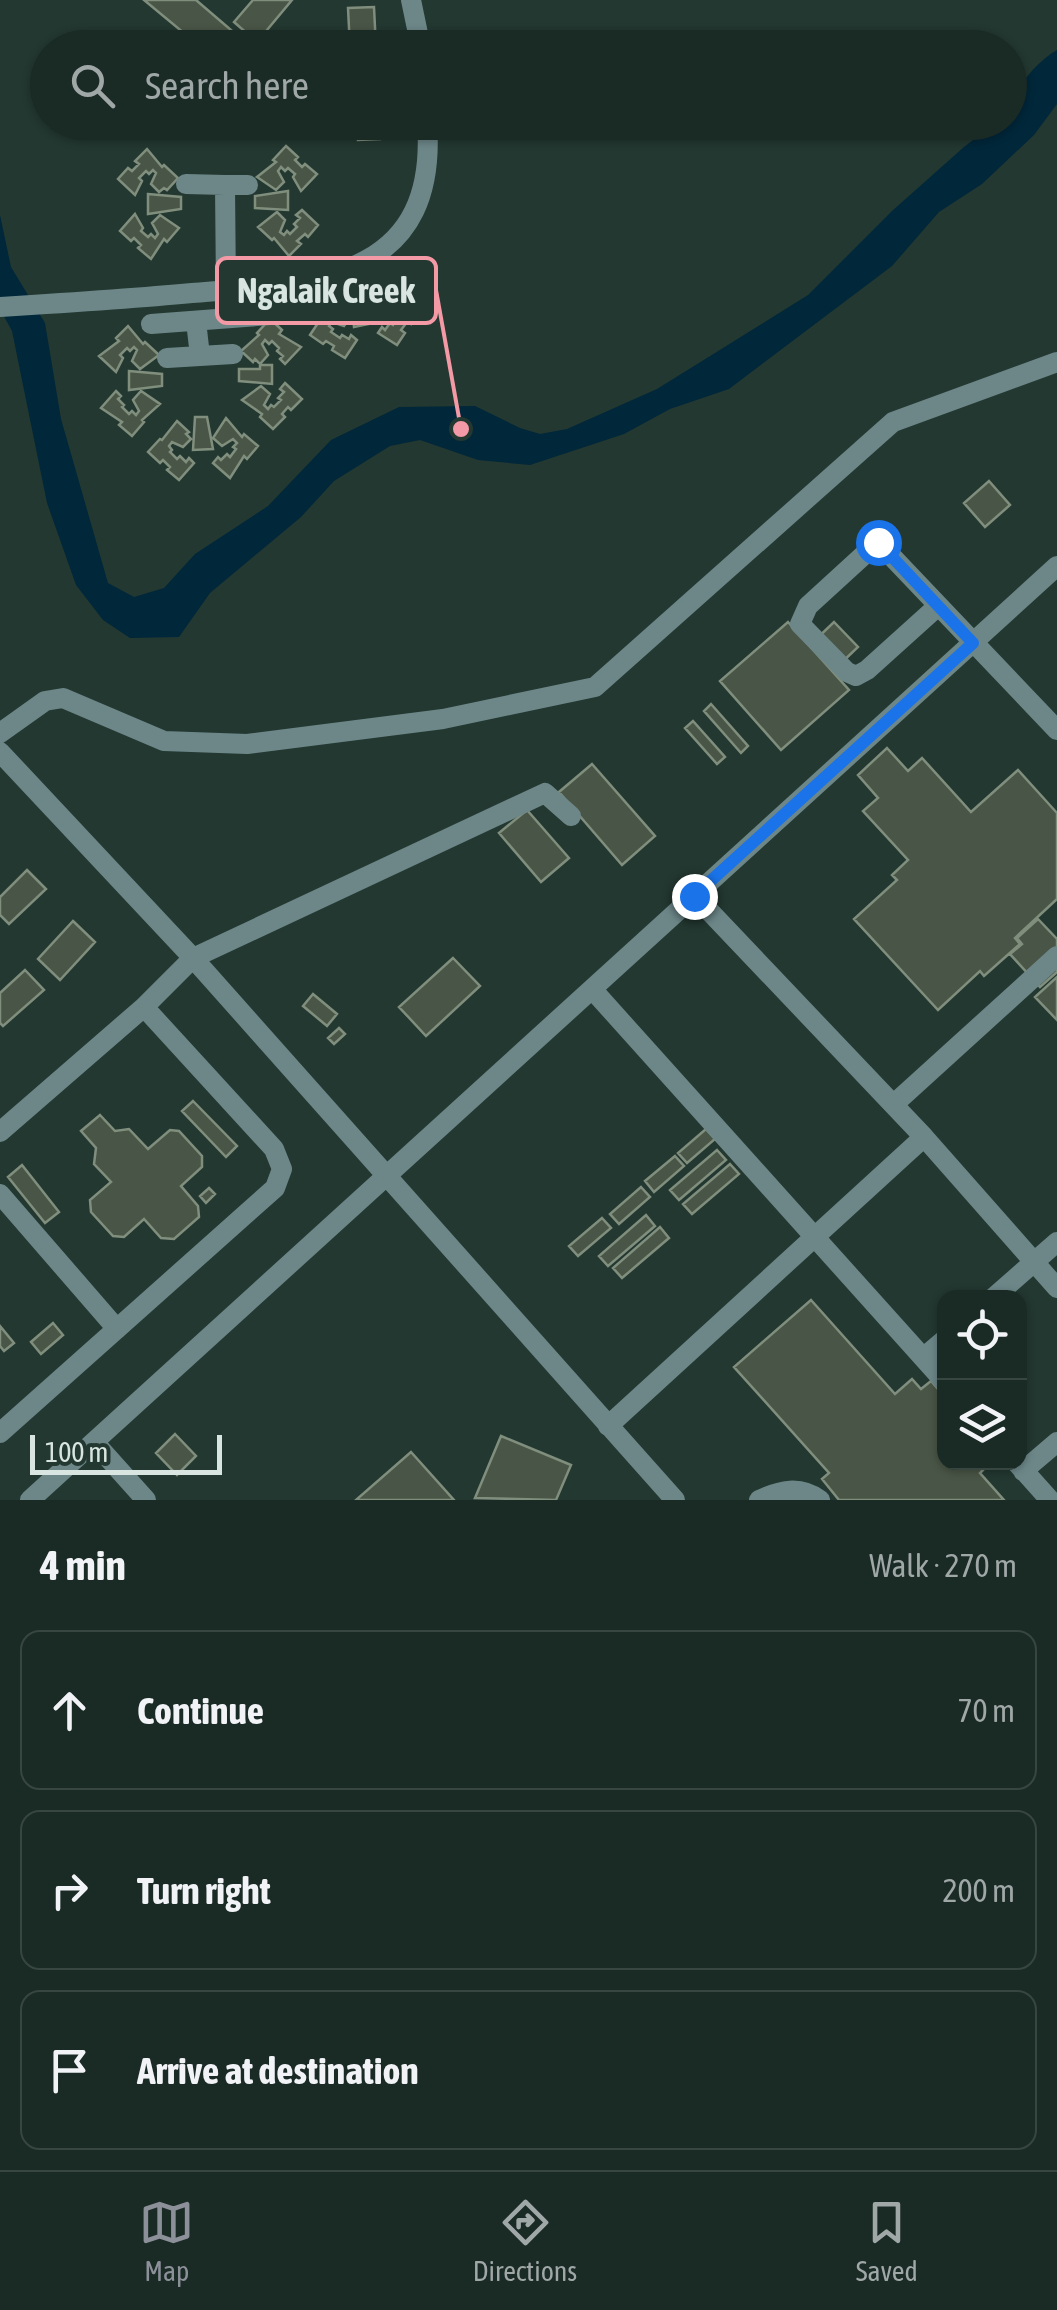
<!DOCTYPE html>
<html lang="en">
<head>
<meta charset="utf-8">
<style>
  :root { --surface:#1a2a25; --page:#23322d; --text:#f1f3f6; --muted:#9fa7a7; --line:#384642; --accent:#8c9099 }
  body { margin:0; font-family:"Asap Condensed",sans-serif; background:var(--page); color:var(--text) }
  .controls { position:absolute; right:30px; bottom:30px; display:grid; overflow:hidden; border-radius:20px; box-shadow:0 2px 8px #0004 }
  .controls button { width:90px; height:90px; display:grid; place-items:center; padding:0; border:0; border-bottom:2px solid var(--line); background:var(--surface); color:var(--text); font:50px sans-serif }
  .scale { position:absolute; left:30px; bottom:25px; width:192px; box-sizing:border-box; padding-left:10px; border:5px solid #d8e5e0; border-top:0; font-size:28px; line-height:35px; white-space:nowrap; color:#d8e5e0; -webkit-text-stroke:8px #233831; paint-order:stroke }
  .stop { position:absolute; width:30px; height:30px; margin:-22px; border:8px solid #1a73e8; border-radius:50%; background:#fff }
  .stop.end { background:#1a73e8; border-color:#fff; box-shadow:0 2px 10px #0008 }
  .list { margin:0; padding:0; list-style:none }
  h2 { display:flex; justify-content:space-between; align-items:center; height:130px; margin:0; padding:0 40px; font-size:42px }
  h2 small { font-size:32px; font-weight:400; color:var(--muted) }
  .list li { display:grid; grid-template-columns:65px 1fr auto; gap:30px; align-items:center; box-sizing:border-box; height:160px; margin:0 20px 20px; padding:0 20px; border:2px solid var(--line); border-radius:20px }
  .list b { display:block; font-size:38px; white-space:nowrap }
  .list em { font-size:32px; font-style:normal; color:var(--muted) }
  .icon { flex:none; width:55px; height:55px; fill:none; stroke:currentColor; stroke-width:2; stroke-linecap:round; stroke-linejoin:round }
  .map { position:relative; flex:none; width:1057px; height:1500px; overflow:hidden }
  .search { position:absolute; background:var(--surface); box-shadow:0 2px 8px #0004; left:30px; right:30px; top:30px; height:110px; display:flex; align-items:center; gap:25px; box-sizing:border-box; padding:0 35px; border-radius:55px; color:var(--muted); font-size:38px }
  .sheet { height:670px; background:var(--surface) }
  nav { display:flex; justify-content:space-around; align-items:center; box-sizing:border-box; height:140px; border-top:2px solid var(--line); background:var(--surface); font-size:28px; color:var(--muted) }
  nav a { display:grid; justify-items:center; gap:5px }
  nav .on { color:var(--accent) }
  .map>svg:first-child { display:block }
  .water { fill:#01273a }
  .building { fill:#495546; stroke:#808e7d; stroke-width:2.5 }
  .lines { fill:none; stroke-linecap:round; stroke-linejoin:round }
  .minor { stroke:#6d8789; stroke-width:20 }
  .route { stroke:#1a73e8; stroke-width:12 }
  .leader { fill:none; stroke:#f49aa6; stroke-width:4 }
  .callout-dot { fill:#f49aa6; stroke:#233831; stroke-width:4 }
  .callout { fill:#233831; stroke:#f49aa6; stroke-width:4 }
  .callout-label { font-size:35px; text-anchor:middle; font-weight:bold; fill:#d8e5e0 }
</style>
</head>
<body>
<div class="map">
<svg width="1057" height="1500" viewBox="0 0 1057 1500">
  <rect width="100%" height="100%" fill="#233831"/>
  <path class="water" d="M1057,50V104L1034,135L982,184L939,212L892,266L729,389L670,409L624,434L530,465L478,460L420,440L390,446L334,481L301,517L210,593L179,637L130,638L103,620L76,585L47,503L12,331L0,309V215L11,267L45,323L61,419L108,583L134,597L164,588L195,554L268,506L331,440L399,407L475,406L520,428L540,434L567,429L657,389L808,295L892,211L964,147L995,123L1010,122C1010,93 1032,65 1057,50Z"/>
  <path class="building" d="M144,0H196L245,42L241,48H202Z
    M253,0H292L257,42L234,22Z
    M374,7L376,48H350L348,8Z
    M357,122H379L380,139L358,140Z
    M286,146L298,157L295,160L302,167L305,164L317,174L301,191L293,177L295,174L288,168L285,171L281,167L278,171L284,182L276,190L257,177L276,162L273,160Z
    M147,149L162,167L164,165L178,178L167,190L164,188L159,192L151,184L156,173L153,170L149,174L146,171L139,178L142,181L135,195L118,179L128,168L132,171L139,164L135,161Z
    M288,191V210L255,208V196Z
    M148,194L181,197V209L148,214Z
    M302,210L318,225L308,237L305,234L297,241L301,244L289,256L274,238L272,240L258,227L277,212L285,220L280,232L284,235L287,231L290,234L297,227L294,224L300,218L296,215Z
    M135,214L143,228L141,231L148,237L151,234L155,238L158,234L152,223L160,215L179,228L167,242L164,239L151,259L138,248L141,245L134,238L131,241L120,231Z
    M383,288L399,298L398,300L419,310L411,324L407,322L401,330L405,333L397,345L378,333L382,327L385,330L390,323L393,325L398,316L395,314L398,310L393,307L384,315L374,309Z
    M363,291L373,323L354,327L351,294Z
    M333,300L351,316L344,326L332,322L329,326L333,329L331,332L340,338L342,335L349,339L351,335L357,340L345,358L332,350L334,346L326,341L323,344L310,335L320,320L322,322Z
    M270,319L282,330L279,334L301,347L285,364L280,359L283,356L277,351L279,348L272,341L269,344L265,340L262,344L268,355L260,364L255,359L253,362L241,351L259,335L257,333Z
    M128,326L143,344L145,342L159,355L140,369L132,361L137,350L134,347L130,351L127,348L120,355L123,358L116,372L99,356L119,341L116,338Z
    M260,365H272V384L239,381V369H260Z
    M129,371L162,374V386L129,390Z
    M285,383L302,399L291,410L288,407L282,414L285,417L273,429L260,417L262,414L242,400L261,386L270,394L264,405L268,409L271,405L274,407L281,400L278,398L284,392L280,389Z
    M116,391L121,396L118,399L124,405L122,407L129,414L132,411L136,415L139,411L133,400L141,391L160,404L142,420L144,422L132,436L119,425L122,422L101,408Z
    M195,417H207L213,449L193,450Z
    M226,418L242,437L244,434L258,446L247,459L244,456L230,478L213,463L218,457L221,460L227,454L230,457L236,449L233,447L237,443L233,439L222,446L213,438Z
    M177,421L189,432L186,434L191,439L183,447L172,442L169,446L172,450L170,452L177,459L180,456L186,462L189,458L194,463L179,480L167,470L170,467L163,460L160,463L148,452L160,439L162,440Z
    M989,481L1010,505L985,527L964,503Z
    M788,622L849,690L781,750L720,681Z
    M834,622L858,647L835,669L811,644Z
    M711,704L748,746L741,753L704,711Z
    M693,721L725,757L717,764L685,728Z
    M887,748L908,771L922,758L971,812L1018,770L1057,813V899L1015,938L1020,944L984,976L980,971L938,1010L854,919L897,880L892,875L908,860L863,811L878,798L858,775Z
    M592,764L655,836L622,865L559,792Z
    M527,810L569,858L541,882L499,833Z
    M27,870L46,889L9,924L0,915V897Z
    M1038,919L1057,939V972L1040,987L1010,954L1022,944L1017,938Z
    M73,921L95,942L60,980L38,959Z
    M453,958L480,986L426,1036L399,1007Z
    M25,970L44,990L3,1026L0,1023V993Z
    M1057,977V1020L1035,997Z
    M313,994L337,1014L327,1026L303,1006Z
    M339,1028L345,1034L334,1044L328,1038Z
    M193,1101L237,1146L226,1157L182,1111Z
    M100,1115L115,1131L129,1129L148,1149L170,1130L179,1131L202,1156V1167L181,1186L198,1206L199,1217L174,1239L161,1238L144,1219L124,1237L113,1236L91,1212L90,1200L111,1182L94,1164L96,1148L81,1131Z
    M706,1129L715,1139L687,1163L678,1153Z
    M717,1150L726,1160L679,1200L670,1190Z
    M675,1156L684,1166L654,1192L645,1181Z
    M730,1164L739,1174L692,1214L683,1204Z
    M22,1165L59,1212L45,1223L8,1177Z
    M641,1187L650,1197L619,1224L610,1214Z
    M209,1188L215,1194L206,1203L200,1196Z
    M646,1215L655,1226L608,1266L599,1256Z
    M602,1218L611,1228L578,1256L569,1246Z
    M660,1227L669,1238L622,1278L613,1268Z
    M811,1300L895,1394L912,1379L921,1389L931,1381L944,1396V1462H991L980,1473L1004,1500H839L822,1479L829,1473L734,1367Z
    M53,1323L63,1335L41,1354L31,1342Z
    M0,1326L14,1343L4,1351L0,1346Z
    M175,1434L196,1456L177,1475L156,1453Z
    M501,1436L571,1465L556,1500L475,1498Z
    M411,1452L454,1500H356Z"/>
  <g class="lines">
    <path class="minor" d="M411,0L421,48
      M186,184L225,185L226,290
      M225,185H248
      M0,307C64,303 128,299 192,293C312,283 439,282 427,122
      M151,324L298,313L300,283
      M200,356L233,354
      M167,358L200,356L196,321
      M938,606L867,670L856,676L847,672L800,624L808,606L878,542L1057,730
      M0,733L45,701L63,698L164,741L247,744L443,719L595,687L893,422L1057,362
      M0,752L193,958L675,1500
      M592,989L944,1381
      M894,1104L1057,956
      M0,1132L144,1007L193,958L545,793L571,816
      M924,1137L1057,1288
      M0,1194L117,1329
      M993,1298L1057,1242
      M924,1357L944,1340
      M608,1426L924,1137L695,896
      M0,1433L275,1188L282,1169L274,1149L144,1007
      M94,1442L146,1500
      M1016,1462L1050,1500
      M1023,1471L1057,1442
      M30,1500L1057,566
      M759,1500C780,1490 800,1485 820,1500"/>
  </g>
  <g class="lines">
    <path class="route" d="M694,896L973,643L878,542"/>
  </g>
  <path class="leader" d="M461 429L436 290"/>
  <circle class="callout-dot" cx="461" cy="429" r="10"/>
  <rect class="callout" x="217" y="258" width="219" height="65" rx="10"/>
  <g class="callout-label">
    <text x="326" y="303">Ngalaik Creek</text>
  </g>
</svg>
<div class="controls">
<button><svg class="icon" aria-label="locate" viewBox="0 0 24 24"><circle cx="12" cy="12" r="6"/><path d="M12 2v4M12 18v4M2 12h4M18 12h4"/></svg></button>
<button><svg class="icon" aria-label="layers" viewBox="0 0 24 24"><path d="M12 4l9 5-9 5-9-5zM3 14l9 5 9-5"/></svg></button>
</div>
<div class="scale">100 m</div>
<div class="stop" style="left:878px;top:542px"></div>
<div class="stop end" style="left:694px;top:896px"></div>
<div class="search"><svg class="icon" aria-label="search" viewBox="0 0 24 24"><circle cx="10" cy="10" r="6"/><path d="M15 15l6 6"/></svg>Search here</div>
</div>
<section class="sheet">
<h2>4 min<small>Walk · 270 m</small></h2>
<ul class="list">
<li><svg class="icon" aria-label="ahead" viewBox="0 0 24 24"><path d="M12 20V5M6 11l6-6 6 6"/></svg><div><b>Continue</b></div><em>70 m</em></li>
<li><svg class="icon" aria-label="right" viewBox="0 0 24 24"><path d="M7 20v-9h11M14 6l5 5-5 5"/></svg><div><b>Turn right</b></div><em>200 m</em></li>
<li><svg class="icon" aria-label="arrive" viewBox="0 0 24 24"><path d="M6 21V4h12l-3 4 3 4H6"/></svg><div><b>Arrive at destination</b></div></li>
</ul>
</section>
<nav>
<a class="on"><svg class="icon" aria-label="map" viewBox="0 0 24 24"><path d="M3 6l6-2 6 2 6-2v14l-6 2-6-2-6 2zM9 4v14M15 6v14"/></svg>Map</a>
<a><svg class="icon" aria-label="directions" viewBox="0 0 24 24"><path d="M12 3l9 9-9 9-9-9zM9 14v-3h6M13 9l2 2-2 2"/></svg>Directions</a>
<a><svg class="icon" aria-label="saved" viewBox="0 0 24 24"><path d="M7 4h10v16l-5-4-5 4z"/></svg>Saved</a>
</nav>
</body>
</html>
